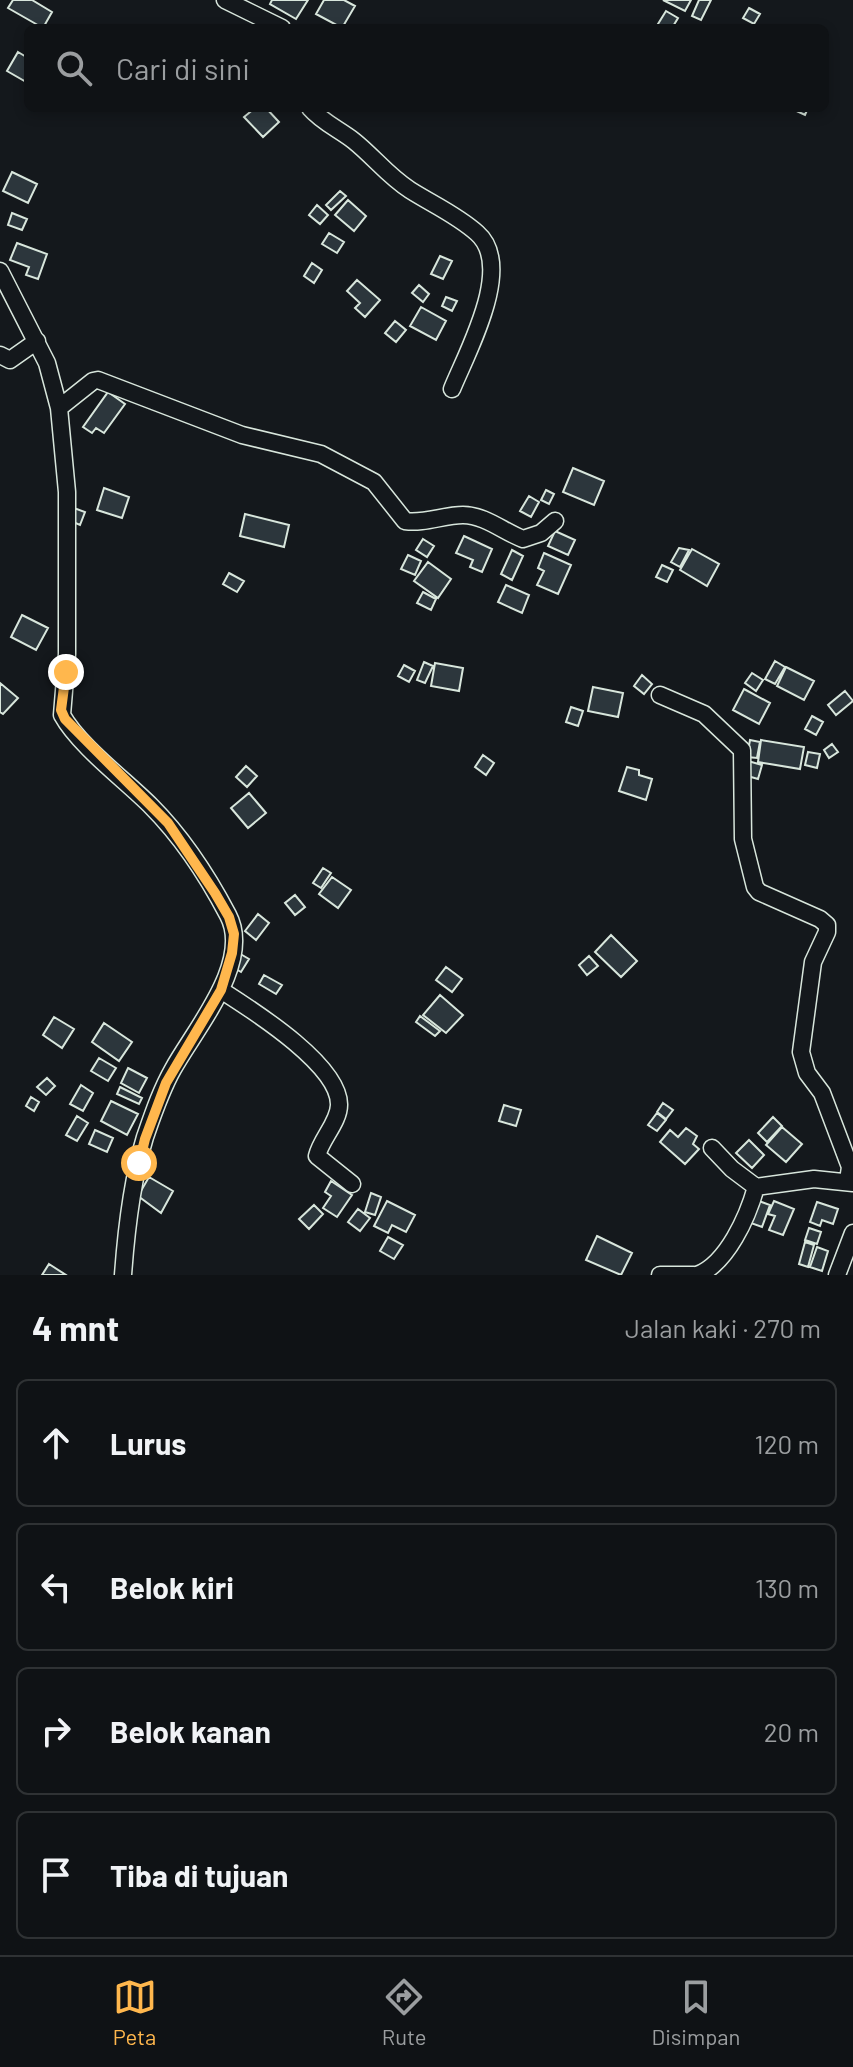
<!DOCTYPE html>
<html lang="id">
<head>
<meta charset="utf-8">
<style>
  :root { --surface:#0f1215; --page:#1d2022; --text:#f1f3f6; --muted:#9b9ea0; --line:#2f3234; --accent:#ffb74d }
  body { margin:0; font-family:Barlow,sans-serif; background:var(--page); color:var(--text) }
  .stop { position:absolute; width:24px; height:24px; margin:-18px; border:6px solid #ffb74d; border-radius:50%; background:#fff }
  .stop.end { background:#ffb74d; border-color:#fff; box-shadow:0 2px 8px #0008 }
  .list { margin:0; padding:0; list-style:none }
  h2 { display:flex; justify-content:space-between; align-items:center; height:104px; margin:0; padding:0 32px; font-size:34px }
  h2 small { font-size:26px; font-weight:400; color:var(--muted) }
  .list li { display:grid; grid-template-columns:52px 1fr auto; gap:24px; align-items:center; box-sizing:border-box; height:128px; margin:0 16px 16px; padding:0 16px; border:2px solid var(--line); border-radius:12px }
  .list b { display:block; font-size:30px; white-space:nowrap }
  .list em { font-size:26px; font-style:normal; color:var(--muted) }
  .icon { flex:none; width:44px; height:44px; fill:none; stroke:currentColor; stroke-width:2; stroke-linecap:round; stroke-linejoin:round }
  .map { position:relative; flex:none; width:853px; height:1275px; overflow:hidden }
  .search { position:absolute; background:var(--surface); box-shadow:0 4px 12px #0003; left:24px; right:24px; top:24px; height:88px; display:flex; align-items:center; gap:20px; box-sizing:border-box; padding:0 28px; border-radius:12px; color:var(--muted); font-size:30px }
  .sheet { height:680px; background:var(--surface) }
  nav { display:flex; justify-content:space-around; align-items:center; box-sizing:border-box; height:112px; border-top:2px solid var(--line); background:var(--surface); font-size:22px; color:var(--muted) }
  nav a { display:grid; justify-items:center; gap:4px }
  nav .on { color:var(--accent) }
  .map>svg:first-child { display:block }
  .building { fill:#2c363c; stroke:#d8e6dc; stroke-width:2 }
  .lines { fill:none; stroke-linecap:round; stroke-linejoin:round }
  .minor-casing { stroke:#d8e6dc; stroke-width:19 }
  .minor { stroke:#14181c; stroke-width:16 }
  .route { stroke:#ffb74d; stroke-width:10 }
</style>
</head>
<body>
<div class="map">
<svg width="853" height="1275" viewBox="0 0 853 1275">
  <rect width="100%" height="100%" fill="#14181c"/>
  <path class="building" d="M13,0H32L52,12L43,28L8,8Z
    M272,0H308L296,19L270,4Z
    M324,0H344L355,6L342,28L316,14Z
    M663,0H691L685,11Z
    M699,0H711L701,20L692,16Z
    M749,8L760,14L754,24L743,18Z
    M666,11L678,18L672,28H664L658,24Z
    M18,52L28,58V83L7,71Z
    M255,108H266L279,122L263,137L244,117Z
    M790,108H808L805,115Z
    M12,172L37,184L28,203L3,191Z
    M340,191L346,196L331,210L326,205Z
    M348,200L366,216L354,231L335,215Z
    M317,205L328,215L320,224L309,215Z
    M12,213L27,219L22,230L8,225Z
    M329,233L344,242L337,253L322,244Z
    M17,243L47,254L38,279L26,275L29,267L10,260Z
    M440,256L452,261L443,279L431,274Z
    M312,263L322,270L314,283L304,276Z
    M357,280L380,300L365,317L355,308L360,303L347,291Z
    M419,285L429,294L423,302L412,293Z
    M446,297L457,301L452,311L442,306Z
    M421,307L446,321L436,340L410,326Z
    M395,321L406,330L396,342L385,333Z
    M108,392L125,404L104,433L96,428L92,433L83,427Z
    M573,468L604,481L594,505L563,492Z
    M104,488L129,497L122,518L97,510Z
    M546,490L554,494L549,504L541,500Z
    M529,496L539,502L531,517L520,511Z
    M71,507L85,512L80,525L66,519Z
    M245,514L289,525L284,547L240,536Z
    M555,531L575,540L568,555L548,546Z
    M464,536L492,549L482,572L470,567L473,560L456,553Z
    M423,539L434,546L427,557L416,550Z
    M679,548L689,550L680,567L671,562Z
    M692,549L719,564L707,586L680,570Z
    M512,550L523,556L512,580L501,574Z
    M544,553L571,565L558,594L537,585L544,571L538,568Z
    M408,555L421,561L415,575L401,569Z
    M428,562L451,579L438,598L414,581Z
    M662,565L673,570L667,582L656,577Z
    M229,573L244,581L237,592L223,584Z
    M506,585L529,595L522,613L498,602Z
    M423,592L436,599L431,610L417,603Z
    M22,615L48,628L36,650L11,637Z
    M775,661L785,667L775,684L765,679Z
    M424,662L433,666L425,683L417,680Z
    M435,663L463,668L459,691L431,686Z
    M404,665L415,671L409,682L398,676Z
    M786,667L814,681L804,700L777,686Z
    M752,673L763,680L756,691L745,683Z
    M642,675L652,684L644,694L634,686Z
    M0,683L18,698L3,714L0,712Z
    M593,687L623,693L618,717L588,711Z
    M744,689L770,703L759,724L733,710Z
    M845,691L853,701L836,715L828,705Z
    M571,707L583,711L578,726L566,722Z
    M812,716L823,722L816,735L805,729Z
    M750,740L760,742L757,758L747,757Z
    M761,740L804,747L800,769L758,762Z
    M832,744L838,752L829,758L824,750Z
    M808,752L820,754L817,768L805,765Z
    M483,755L494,763L486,775L475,767Z
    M748,761L762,765L758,779L744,775Z
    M246,766L257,776L247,787L236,777Z
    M627,767L639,770V775L652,779L646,800L619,791Z
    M249,793L266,813L248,828L231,808Z
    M323,868L331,873L321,888L313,883Z
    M332,877L351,890L338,908L319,894Z
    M295,895L305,907L295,915L285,903Z
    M258,914L269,923L256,940L245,931Z
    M611,935L637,961L621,977L595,952Z
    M237,952L249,959L241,972L229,965Z
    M589,956L598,966L587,975L579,965Z
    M446,967L462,979L452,992L436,980Z
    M264,975L282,985L276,994L259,984Z
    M440,995L463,1015L446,1033L423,1015Z
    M420,1016L440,1031L435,1036L416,1022Z
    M54,1017L74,1029L62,1048L43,1035Z
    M104,1023L132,1042L119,1061L92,1042Z
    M99,1058L116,1068L108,1081L91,1071Z
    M128,1068L147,1078L139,1093L121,1083Z
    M47,1078L55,1086L46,1095L37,1087Z
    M81,1085L93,1093L83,1111L70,1104Z
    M120,1087L142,1098L139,1104L117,1094Z
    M31,1097L39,1102L34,1111L26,1106Z
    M111,1101L138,1114L127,1135L101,1121Z
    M663,1103L673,1110L666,1119L657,1112Z
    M504,1105L521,1110L516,1126L499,1121Z
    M657,1113L666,1120L657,1131L648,1125Z
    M77,1116L88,1123L77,1141L66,1135Z
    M773,1117L782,1126L767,1142L758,1133Z
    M782,1127L802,1144L786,1162L766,1145Z
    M686,1128L697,1136L693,1144L699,1149L685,1164L660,1142L670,1130L678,1137Z
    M95,1130L113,1138L107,1152L89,1144Z
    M749,1140L764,1155L752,1168L736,1153Z
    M149,1177L173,1191L161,1213L138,1196Z
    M331,1181L352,1195L337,1217L323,1208L331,1196L325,1192Z
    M371,1193L381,1197L375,1215L365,1212Z
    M756,1200L770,1205L762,1227L748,1222Z
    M387,1201L415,1215L406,1232L392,1225L388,1233L374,1226Z
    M774,1201L794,1209L783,1235L769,1230L775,1216L768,1214Z
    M817,1202L838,1209L833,1224L822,1220L820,1226L810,1222Z
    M314,1205L323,1214L309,1229L299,1219Z
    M358,1209L370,1218L360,1231L348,1222Z
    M809,1228L821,1232L817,1244L805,1240Z
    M597,1236L632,1253L621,1275L586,1260Z
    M388,1237L403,1245L394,1259L380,1251Z
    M805,1242L814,1245L808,1267L799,1264Z
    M817,1247L828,1251L822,1271L810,1267Z
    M49,1264L66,1275H42Z"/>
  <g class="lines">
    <g class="minor-casing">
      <path id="minor" d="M225,0L282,28
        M310,108C322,122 340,130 354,141C374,157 388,176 410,190C432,204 457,215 477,233C515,266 467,352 452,389
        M0,271L47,363L59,408L67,492V654L62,715C79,746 125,780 151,806C182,837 208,877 228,915C253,962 195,1029 173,1069C161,1090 153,1114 145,1137C133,1177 126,1233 123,1275
        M0,355L10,360L37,341
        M59,408L93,381L98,380L242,435L321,454L374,482L405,521C424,524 444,515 463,515C485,515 504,532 523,539L541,533L555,521
        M660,695L704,714L742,750L743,839L755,887L759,892L820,919L827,925V932L813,962L801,1052L807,1073L822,1093L850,1167L848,1181
        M221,990C252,1010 340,1065 339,1105C339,1122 321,1139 317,1156L352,1184
        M712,1148L732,1169L756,1187L814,1179L853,1183
        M660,1275H694
        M697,1275C727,1264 748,1216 756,1187
        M837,1275L853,1233"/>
    </g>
    <use href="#minor" class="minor"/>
  </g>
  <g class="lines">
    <path class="route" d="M66,672L61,710L65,719L168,823L215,893L229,917L234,934L232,953L221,990L166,1083L145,1139L139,1163"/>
  </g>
</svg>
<div class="stop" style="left:139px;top:1163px"></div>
<div class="stop end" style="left:66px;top:672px"></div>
<div class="search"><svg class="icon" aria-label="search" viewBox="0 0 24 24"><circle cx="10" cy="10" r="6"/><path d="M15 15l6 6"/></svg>Cari di sini</div>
</div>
<section class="sheet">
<h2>4 mnt<small>Jalan kaki · 270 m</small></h2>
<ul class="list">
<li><svg class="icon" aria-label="ahead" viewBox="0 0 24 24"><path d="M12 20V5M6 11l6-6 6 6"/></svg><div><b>Lurus</b></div><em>120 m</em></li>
<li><svg class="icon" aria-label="left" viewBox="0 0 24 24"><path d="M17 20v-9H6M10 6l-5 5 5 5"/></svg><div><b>Belok kiri</b></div><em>130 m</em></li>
<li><svg class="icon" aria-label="right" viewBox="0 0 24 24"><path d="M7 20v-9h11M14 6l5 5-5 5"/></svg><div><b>Belok kanan</b></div><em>20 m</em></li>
<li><svg class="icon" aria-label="arrive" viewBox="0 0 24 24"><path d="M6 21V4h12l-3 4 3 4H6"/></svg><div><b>Tiba di tujuan</b></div></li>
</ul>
</section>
<nav>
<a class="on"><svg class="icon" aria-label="map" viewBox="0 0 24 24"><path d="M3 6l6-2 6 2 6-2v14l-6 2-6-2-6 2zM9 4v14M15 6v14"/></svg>Peta</a>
<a><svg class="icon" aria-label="directions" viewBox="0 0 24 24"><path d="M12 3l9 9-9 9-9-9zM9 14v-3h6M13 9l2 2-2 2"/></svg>Rute</a>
<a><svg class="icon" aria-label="saved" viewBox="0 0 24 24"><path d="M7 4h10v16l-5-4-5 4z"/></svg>Disimpan</a>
</nav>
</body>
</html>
